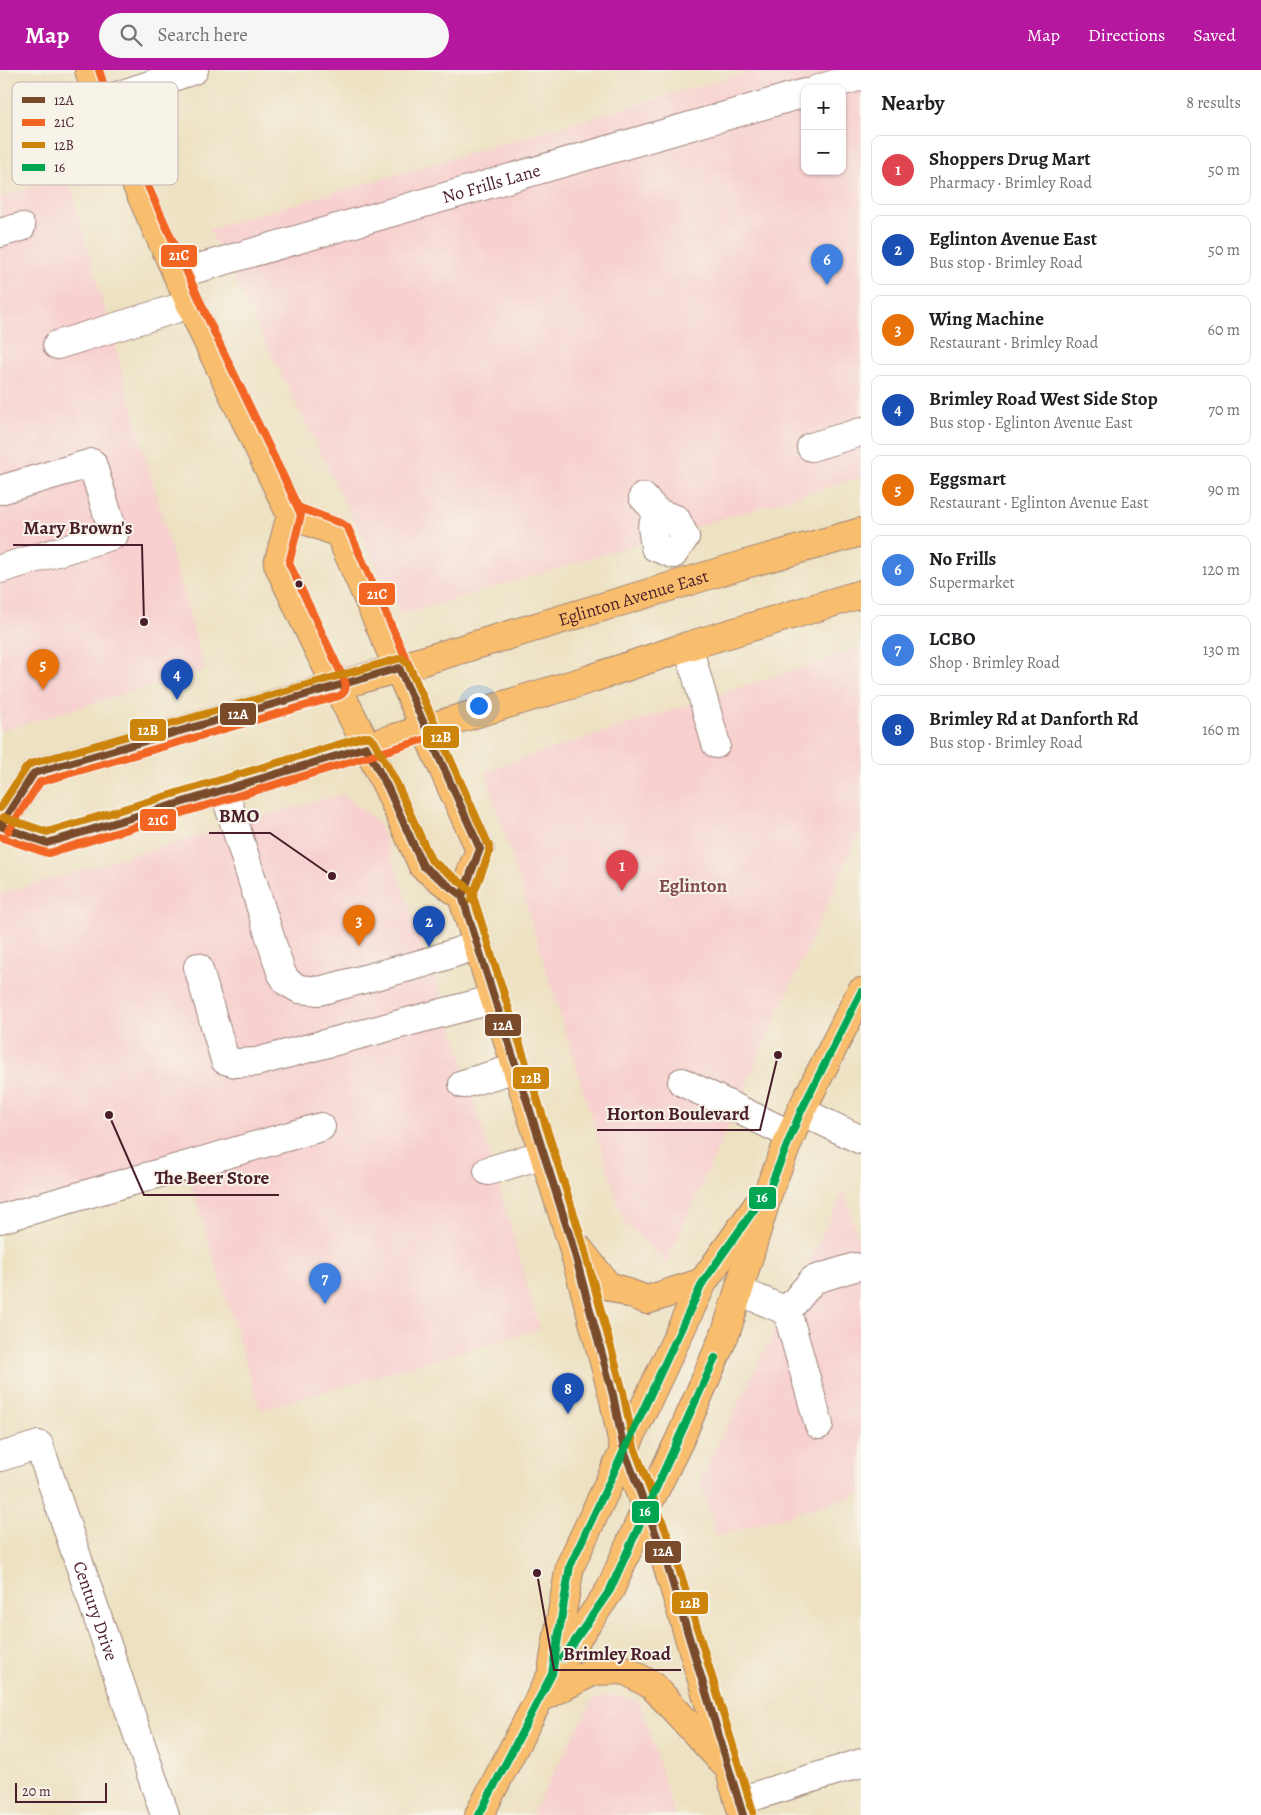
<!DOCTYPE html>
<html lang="en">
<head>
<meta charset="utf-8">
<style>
  :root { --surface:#fff; --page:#f6f6f6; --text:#202124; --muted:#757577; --line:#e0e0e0; --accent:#b5179e }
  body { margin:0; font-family:Alegreya,serif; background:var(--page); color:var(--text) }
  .controls { position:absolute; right:15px; top:15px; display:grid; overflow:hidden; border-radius:10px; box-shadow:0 1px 4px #0004 }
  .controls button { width:45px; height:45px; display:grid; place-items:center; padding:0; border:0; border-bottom:1px solid var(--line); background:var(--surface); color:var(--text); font:25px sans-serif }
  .scale { position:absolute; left:15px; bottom:12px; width:92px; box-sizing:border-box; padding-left:5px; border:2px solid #4a1f2b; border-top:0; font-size:14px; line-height:18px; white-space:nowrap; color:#4a1f2b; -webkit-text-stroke:4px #f7f3e8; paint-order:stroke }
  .you { position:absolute; left:478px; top:635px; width:18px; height:18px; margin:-12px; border:4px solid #fff; border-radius:50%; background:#1a73e8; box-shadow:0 0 0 8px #1a73e833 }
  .badge { display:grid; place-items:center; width:32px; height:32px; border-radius:50%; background:var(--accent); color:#fff; font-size:16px; font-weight:700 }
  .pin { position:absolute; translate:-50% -41px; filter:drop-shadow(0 1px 2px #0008) }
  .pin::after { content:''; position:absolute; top:26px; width:18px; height:15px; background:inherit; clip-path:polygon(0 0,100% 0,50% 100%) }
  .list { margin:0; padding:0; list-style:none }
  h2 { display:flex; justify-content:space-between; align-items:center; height:65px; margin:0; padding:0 20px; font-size:21px }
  h2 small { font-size:16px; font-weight:400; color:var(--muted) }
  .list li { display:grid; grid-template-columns:32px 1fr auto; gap:15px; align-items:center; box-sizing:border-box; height:70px; margin:0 10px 10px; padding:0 10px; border:1px solid var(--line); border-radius:10px }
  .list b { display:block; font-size:19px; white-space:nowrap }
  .list p { margin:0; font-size:16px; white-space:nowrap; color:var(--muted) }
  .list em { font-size:16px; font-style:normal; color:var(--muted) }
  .icon { flex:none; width:28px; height:28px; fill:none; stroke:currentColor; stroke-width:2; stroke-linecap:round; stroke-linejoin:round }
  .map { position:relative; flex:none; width:861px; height:1745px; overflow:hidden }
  header { display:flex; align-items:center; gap:30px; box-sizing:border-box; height:70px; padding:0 25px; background:var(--accent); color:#fff }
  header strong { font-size:24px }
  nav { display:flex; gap:28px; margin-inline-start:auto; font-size:18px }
  .search { width:350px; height:45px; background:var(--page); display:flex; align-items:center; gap:12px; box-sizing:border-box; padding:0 18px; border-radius:28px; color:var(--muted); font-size:19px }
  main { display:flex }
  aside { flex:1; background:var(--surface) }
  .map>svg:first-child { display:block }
  .built { fill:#f7d0cf; fill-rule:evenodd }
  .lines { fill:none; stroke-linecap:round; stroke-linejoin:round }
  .minor-casing { stroke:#9c8076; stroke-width:30 }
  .major-casing { stroke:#9c8076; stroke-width:30 }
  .minor { stroke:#fff; stroke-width:28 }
  .major { stroke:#f9be6d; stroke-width:28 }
  .bus-1-casing { stroke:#f7f3e8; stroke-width:11 }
  .bus-2-casing { stroke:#f7f3e8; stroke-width:11 }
  .bus-3-casing { stroke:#f7f3e8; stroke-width:11 }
  .bus-4-casing { stroke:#f7f3e8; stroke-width:11 }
  .bus-1 { stroke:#7a4b2a; stroke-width:8 }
  .bus-2 { stroke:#f26522; stroke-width:8 }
  .bus-3 { stroke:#cc840b; stroke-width:8 }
  .bus-4 { stroke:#00a651; stroke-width:8 }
  .bus-dot { fill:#4a1f2b; stroke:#f7f3e8; stroke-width:2 }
  .labels { text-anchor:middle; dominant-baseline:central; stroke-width:4; stroke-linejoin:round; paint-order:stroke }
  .street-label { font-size:18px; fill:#4a1f2b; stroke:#f7f3e8 }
  .neighbourhood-label { font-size:19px; font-weight:bold; fill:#814b51; stroke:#f7f3e8 }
  .key { fill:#f7f3e8; stroke:#c3b3af; stroke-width:1 }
  .key-label { font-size:14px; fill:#4a1f2b }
  .leader { fill:none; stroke:#4a1f2b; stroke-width:2 }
  .callout-dot { fill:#4a1f2b; stroke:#f7f3e8; stroke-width:2 }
  .callout-label { font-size:19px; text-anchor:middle; font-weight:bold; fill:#4a1f2b; stroke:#f7f3e8; stroke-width:4; stroke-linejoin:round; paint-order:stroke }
  .line-badge { stroke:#f7f3e8; stroke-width:2 }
  .badge-label { font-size:14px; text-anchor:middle; font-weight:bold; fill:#fff }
</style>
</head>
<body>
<header>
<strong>Map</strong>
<div class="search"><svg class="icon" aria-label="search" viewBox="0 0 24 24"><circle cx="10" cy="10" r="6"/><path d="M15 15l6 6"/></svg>Search here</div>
<nav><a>Map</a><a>Directions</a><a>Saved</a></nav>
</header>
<main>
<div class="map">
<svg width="861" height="1745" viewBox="0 0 861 1745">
  <rect width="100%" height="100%" fill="#f7f3e8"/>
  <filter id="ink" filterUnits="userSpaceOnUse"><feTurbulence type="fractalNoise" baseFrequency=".02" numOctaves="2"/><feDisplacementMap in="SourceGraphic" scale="10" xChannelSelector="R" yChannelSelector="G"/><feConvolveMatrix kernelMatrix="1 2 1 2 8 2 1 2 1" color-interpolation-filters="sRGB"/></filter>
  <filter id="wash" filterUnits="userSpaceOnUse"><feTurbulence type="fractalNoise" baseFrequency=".0096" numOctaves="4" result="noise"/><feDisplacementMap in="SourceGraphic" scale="20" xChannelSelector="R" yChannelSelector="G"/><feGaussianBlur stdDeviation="1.12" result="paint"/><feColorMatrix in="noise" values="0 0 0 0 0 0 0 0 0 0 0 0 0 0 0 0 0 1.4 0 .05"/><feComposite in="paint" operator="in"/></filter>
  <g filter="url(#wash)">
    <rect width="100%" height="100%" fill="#ede1c1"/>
    <path class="built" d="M755,0H861V407L401,545L209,159ZM805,19H842V101H805Z
      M68,107L205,600L0,661V127Z
      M861,578V759L666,1194L624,1152L485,701Z
      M341,724L379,753L453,958L540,1259L260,1340L185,1093L0,1148V824Z
      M844,1121L861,1178V1424L717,1466L700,1410Z
      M609,1625L637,1630L646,1650L674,1745H531L593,1630Z"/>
  </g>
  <g filter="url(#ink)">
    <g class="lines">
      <g class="minor-casing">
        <g id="minor">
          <path d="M818,19L861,6"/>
          <path d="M99,32L194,0"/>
          <path d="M0,163L21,157"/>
          <path id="s1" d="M178,204L805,23"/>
          <path d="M57,275L191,234"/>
          <path d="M811,377L861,362"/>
          <path d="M0,420L92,393L114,465L0,499"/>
          <path d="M643,427L658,443L676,449L685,467L673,484"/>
          <path d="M658,443L652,457L655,477L673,484"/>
          <path d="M688,576L716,674"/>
          <path d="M224,720L281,902L287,912L299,919L319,921L424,893L478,875"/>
          <path d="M198,897L225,990L236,993L256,992L495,929"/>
          <path d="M682,1012L791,1065"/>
          <path d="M463,1014L517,998"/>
          <path d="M801,1041L861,1070"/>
          <path d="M488,1101L544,1084"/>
          <path d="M0,1149L321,1057"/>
          <path d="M739,1221L787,1241L819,1355"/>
          <path d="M787,1241L813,1210L855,1197"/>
          <path id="s2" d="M0,1387L39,1375L165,1745"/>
          <path d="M739,1731L861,1693"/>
        </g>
      </g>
      <g class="major-casing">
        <g id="major">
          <path d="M89,0L99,32L205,266L291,445L278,494L317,577L388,718L423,796L462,826L571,1170L613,1325L624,1380L665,1488L743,1745"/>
          <path d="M291,445L339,463C386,569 431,675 480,779L462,826"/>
          <path id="s3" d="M1,755L34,703L399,598L746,494L861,462"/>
          <path d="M0,756L47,773L590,609L688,576L861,524"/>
          <path d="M578,1178L607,1215L647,1230L703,1212"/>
          <path d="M553,1595L570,1496L703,1212L757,1136"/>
          <path d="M540,1628L594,1601L625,1600L653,1616L723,1692"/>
          <path d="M479,1745L552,1604L610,1520L646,1438L680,1369L727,1259L770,1117L791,1065L801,1041L861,922"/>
        </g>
      </g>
      <use href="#minor" class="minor"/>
      <use href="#major" class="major"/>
      <g class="bus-1-casing">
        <path id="bus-1" d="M0,756L34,703L399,598L480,779L462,826L571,1170L613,1325L624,1380L665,1488L743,1745
          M0,756L47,773L366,677L388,718L423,796L462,826L475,867"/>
      </g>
      <g class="bus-2-casing">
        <path id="bus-2" d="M8,761L40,712L339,626C345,623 347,618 345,612L289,493L301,445L281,401
          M0,767L44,782L49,783L429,668C435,665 437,660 435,654L348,458L343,454L298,437L214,262L108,28L99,0"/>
      </g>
      <g class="bus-3-casing">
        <path id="bus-3" d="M0,738L26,698L30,694L401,588L408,594L489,776V783L471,830
          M3,747L47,762L363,667H369L374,671L397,714L431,790L468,818L472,823L581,1167L623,1322L634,1377L675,1485L753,1742"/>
      </g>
      <g class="bus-4-casing">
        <path id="bus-4" d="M563,1588L610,1520L715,1288
          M479,1745L552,1604L570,1496L703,1212L770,1117L801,1041L861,922"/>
      </g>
      <use href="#bus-1" class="bus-1"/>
      <use href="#bus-2" class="bus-2"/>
      <use href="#bus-3" class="bus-3"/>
      <use href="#bus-4" class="bus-4"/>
    </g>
  </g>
  <circle class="bus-dot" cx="299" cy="514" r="4.5"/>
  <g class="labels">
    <g class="street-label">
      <text stroke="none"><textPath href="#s1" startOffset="326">No Frills Lane</textPath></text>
      <text stroke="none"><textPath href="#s3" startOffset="686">Eglinton Avenue East</textPath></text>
      <text stroke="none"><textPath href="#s2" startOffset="216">Century Drive</textPath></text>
    </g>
    <g class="neighbourhood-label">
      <text x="693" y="816">Eglinton</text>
    </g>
  </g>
  <rect x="12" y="12" width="166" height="103" rx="8" class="key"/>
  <rect x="22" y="27" width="23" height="6" fill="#7a4b2a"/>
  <rect x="22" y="49" width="23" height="7" fill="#f26522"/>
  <rect x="22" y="72" width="23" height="6" fill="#cc840b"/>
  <rect x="22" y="94" width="23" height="7" fill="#00a651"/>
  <g class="key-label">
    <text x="54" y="35">12A</text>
    <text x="54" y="57">21C</text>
    <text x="54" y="80">12B</text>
    <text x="54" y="102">16</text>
  </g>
  <path class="leader" d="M144 552L142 475H13M332 806L270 763H209M778 985L760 1060H597M109 1045L144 1125H279M537 1503L554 1600H681"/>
  <g class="callout-dot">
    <circle cx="144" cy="552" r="5"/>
    <circle cx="332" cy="806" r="5"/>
    <circle cx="778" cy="985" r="5"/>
    <circle cx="109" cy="1045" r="5"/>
    <circle cx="537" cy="1503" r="5"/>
  </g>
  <g class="callout-label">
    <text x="78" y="464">Mary Brown's</text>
    <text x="239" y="752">BMO</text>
    <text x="678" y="1050">Horton Boulevard</text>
    <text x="212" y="1114">The Beer Store</text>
    <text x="617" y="1590">Brimley Road</text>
  </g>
  <g class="line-badge">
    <rect x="160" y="174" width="38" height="24" rx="5" fill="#f26522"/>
    <rect x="358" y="512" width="38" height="24" rx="5" fill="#f26522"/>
    <rect x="219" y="632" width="38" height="24" rx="5" fill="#7a4b2a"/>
    <rect x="129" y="648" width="38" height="24" rx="5" fill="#cc840b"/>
    <rect x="422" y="655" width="38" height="24" rx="5" fill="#cc840b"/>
    <rect x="139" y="738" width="38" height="24" rx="5" fill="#f26522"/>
    <rect x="484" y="943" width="38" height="24" rx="5" fill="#7a4b2a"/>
    <rect x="512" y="996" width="38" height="24" rx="5" fill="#cc840b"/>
    <rect x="748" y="1116" width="29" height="24" rx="5" fill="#00a651"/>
    <rect x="631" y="1430" width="29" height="24" rx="5" fill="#00a651"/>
    <rect x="644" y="1470" width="38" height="24" rx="5" fill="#7a4b2a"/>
    <rect x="671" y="1521" width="38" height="24" rx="5" fill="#cc840b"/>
  </g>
  <g class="badge-label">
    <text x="179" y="190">21C</text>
    <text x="377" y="529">21C</text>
    <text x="238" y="649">12A</text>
    <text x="148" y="665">12B</text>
    <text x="441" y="672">12B</text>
    <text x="158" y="755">21C</text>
    <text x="503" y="960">12A</text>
    <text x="531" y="1013">12B</text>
    <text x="762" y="1132">16</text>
    <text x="645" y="1446">16</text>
    <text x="663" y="1486">12A</text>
    <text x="690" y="1538">12B</text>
  </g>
</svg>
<div class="controls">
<button>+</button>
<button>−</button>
</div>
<div class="scale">20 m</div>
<div class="you"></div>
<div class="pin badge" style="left:622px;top:821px;background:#e0444e">1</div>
<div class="pin badge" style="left:429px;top:877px;background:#1a4fb4">2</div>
<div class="pin badge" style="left:359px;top:876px;background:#e8710a">3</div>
<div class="pin badge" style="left:177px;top:630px;background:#1a4fb4">4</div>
<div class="pin badge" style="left:43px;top:620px;background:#e8710a">5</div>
<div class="pin badge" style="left:827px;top:215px;background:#3f7fe0">6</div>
<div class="pin badge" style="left:325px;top:1234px;background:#3f7fe0">7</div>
<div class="pin badge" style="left:568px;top:1344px;background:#1a4fb4">8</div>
</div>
<aside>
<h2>Nearby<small>8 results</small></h2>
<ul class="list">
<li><span class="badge" style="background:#e0444e">1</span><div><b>Shoppers Drug Mart</b><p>Pharmacy · Brimley Road</p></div><em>50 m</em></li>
<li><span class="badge" style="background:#1a4fb4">2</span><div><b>Eglinton Avenue East</b><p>Bus stop · Brimley Road</p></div><em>50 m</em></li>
<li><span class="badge" style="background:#e8710a">3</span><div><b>Wing Machine</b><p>Restaurant · Brimley Road</p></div><em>60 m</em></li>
<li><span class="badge" style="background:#1a4fb4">4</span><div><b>Brimley Road West Side Stop</b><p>Bus stop · Eglinton Avenue East</p></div><em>70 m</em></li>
<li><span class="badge" style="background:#e8710a">5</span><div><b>Eggsmart</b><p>Restaurant · Eglinton Avenue East</p></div><em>90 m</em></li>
<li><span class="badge" style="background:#3f7fe0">6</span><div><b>No Frills</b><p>Supermarket</p></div><em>120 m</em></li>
<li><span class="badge" style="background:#3f7fe0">7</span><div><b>LCBO</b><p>Shop · Brimley Road</p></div><em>130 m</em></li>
<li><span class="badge" style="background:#1a4fb4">8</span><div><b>Brimley Rd at Danforth Rd</b><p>Bus stop · Brimley Road</p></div><em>160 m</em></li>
</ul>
</aside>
</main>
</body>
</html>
